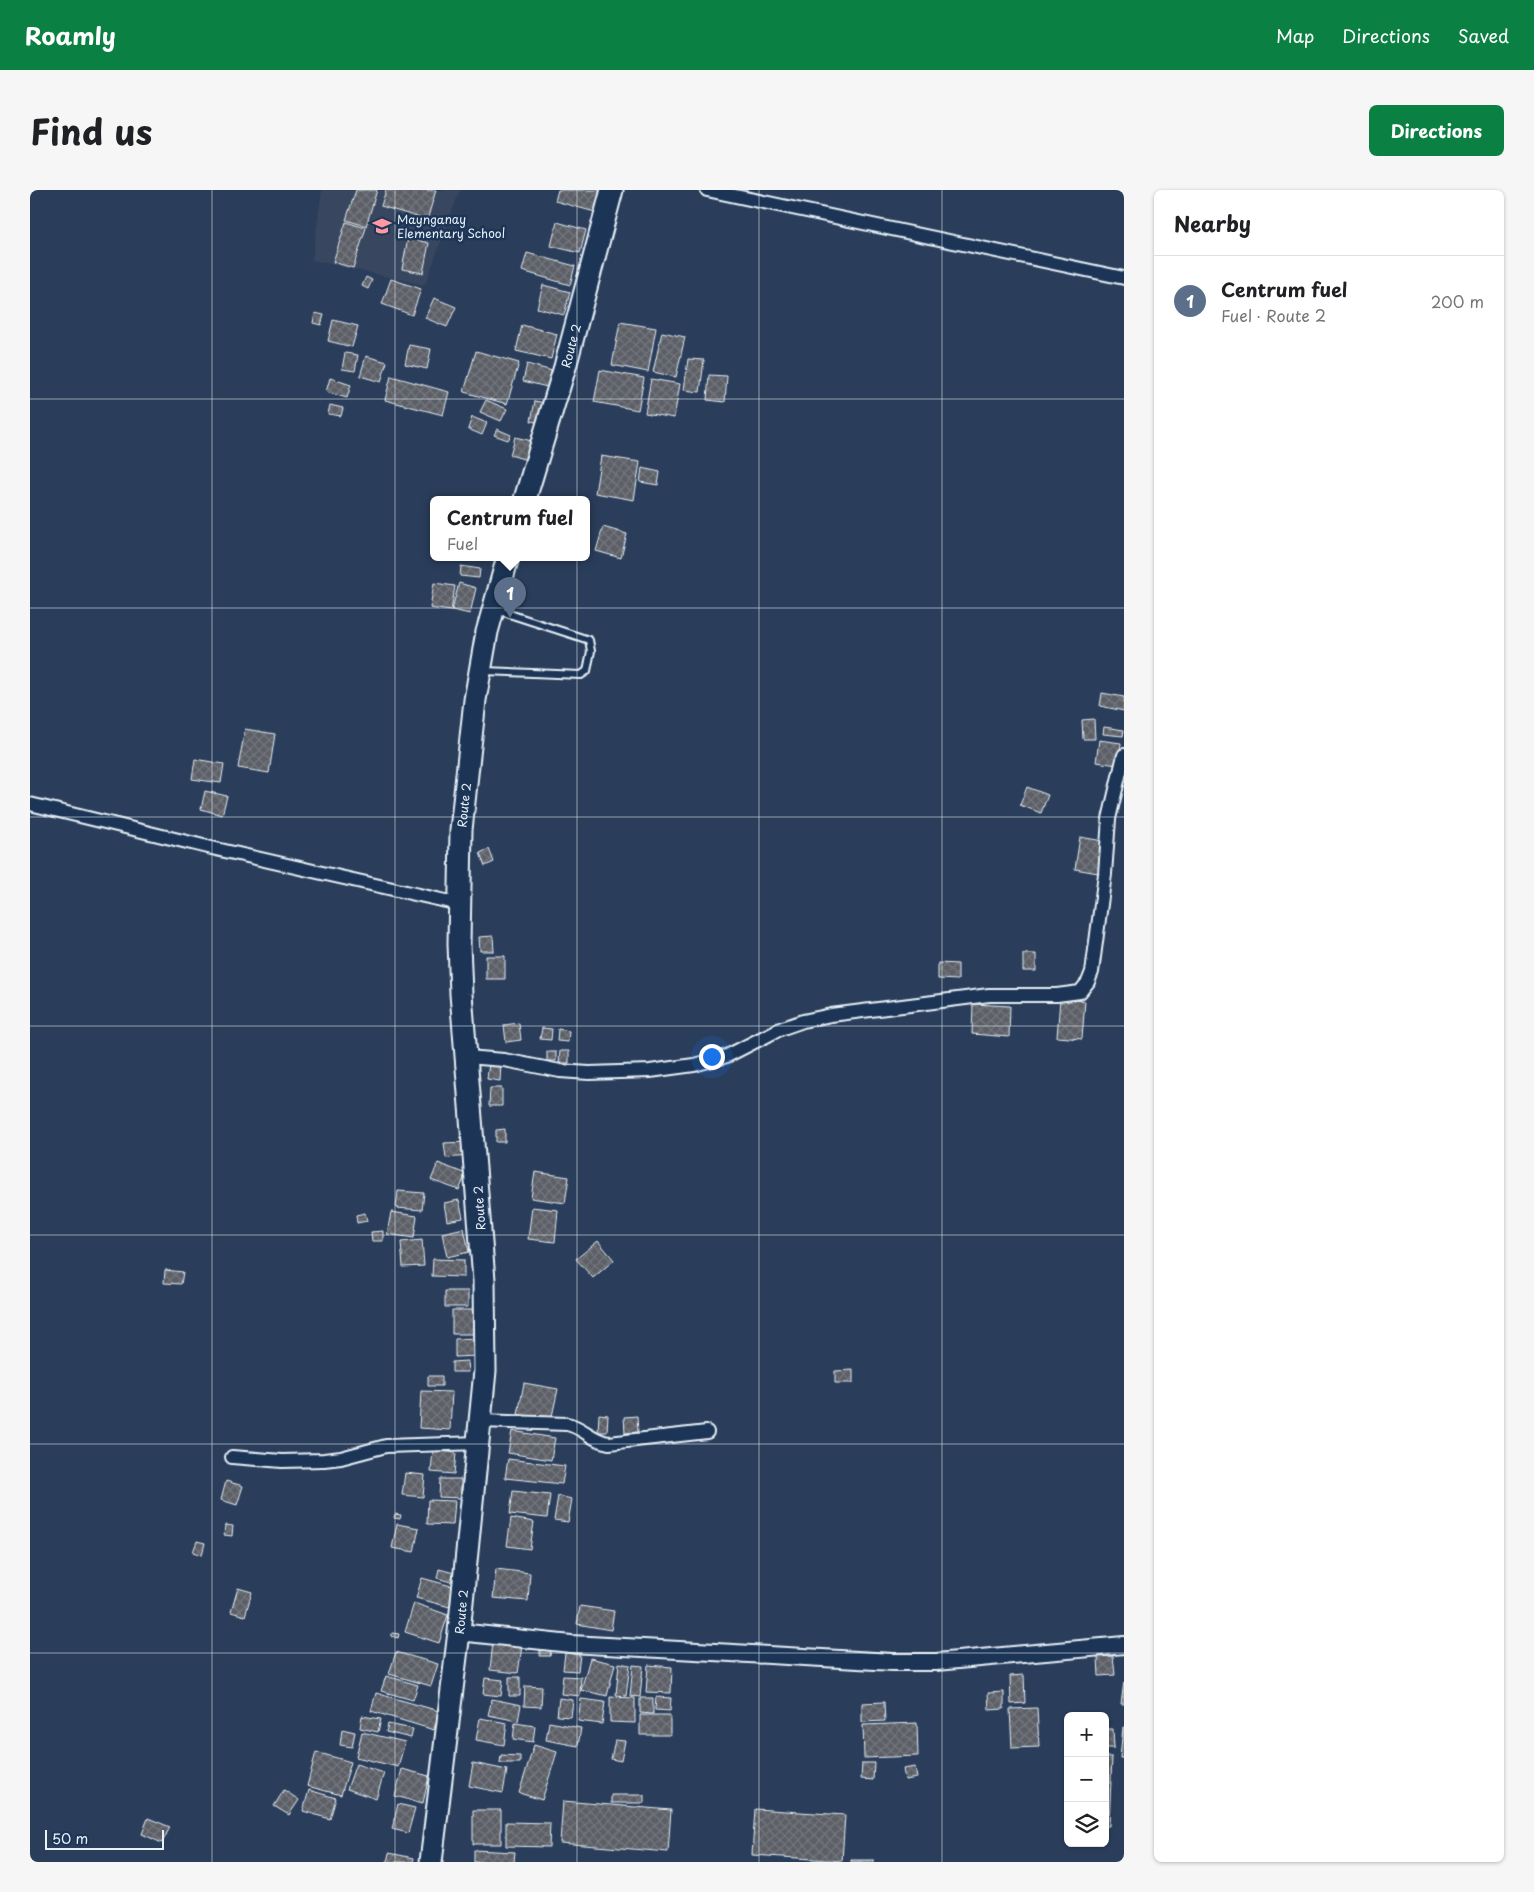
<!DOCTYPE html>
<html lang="en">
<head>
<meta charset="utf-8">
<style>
  :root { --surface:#fff; --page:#f6f6f6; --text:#202124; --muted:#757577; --line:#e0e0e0; --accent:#0b8043 }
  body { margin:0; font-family:"Playpen Sans",sans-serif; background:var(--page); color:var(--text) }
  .controls { position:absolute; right:15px; bottom:15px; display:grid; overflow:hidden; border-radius:8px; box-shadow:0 1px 4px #0004 }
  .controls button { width:45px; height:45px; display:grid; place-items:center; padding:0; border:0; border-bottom:1px solid var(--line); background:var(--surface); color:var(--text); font:25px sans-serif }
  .scale { position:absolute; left:15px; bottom:12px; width:119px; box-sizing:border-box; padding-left:5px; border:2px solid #e8f1f8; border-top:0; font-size:14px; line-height:18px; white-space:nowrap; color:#e8f1f8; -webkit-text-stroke:4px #1d3557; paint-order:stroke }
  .you { position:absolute; left:681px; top:866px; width:18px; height:18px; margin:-12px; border:4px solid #fff; border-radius:50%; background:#1a73e8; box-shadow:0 0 0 8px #1a73e833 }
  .badge { display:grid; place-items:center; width:32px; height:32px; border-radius:50%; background:var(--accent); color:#fff; font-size:16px; font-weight:700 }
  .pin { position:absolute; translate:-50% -41px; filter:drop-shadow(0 1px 2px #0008) }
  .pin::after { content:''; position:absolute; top:26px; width:18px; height:15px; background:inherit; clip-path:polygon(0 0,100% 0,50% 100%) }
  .popup { position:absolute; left:400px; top:306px; width:160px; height:65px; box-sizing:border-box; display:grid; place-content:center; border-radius:8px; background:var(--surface); filter:drop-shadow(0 1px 4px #0005); font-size:16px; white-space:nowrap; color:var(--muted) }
  .popup b { font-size:19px; color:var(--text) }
  .popup::after { content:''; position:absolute; left:50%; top:100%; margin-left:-10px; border:10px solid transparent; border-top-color:var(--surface) }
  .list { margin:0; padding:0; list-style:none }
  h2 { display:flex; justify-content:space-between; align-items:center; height:65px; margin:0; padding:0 20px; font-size:21px }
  h2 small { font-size:16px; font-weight:400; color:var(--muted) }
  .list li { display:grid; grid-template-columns:32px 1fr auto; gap:15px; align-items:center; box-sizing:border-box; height:90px; padding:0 20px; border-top:1px solid var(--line) }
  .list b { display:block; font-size:19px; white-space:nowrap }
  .list p { margin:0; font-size:16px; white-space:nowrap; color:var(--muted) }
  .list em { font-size:16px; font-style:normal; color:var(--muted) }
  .icon { flex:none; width:28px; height:28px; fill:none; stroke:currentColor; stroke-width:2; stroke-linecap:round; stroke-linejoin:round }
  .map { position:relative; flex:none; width:1094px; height:1672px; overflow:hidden; border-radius:8px }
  header { display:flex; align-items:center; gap:30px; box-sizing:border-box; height:70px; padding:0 25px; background:var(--accent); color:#fff }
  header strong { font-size:24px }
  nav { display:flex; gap:28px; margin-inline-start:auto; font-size:18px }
  .intro { display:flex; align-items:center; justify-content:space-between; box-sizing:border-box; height:120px; padding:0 30px }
  h1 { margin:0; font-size:35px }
  .button { padding:12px 22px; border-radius:8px; background:var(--accent); color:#fff; font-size:18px; font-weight:700 }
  main { display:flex; gap:30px; padding:0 30px }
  aside { flex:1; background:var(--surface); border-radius:8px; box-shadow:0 1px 4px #0004 }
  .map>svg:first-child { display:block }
  .built { fill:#39475e }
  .building { fill:url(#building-cross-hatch); stroke:#e8f1f8 }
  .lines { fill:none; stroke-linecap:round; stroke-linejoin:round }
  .service-casing { stroke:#e8f1f8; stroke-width:10 }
  .minor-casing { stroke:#e8f1f8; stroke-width:16 }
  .tertiary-casing { stroke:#e8f1f8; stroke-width:20 }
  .trunk-casing { stroke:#e8f1f8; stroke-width:25 }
  .service { stroke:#1d3557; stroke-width:6 }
  .minor { stroke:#1d3557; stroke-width:12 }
  .tertiary { stroke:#1d3557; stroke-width:16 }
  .trunk { stroke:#1d3557; stroke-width:21 }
  .grid { fill:none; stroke:#e8f1f8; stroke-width:1; stroke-opacity:0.55 }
  .labels { text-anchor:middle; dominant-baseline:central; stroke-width:5; stroke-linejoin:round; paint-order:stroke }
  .poi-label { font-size:12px; fill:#e8f1f8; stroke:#1d3557; text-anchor:start }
  .street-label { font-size:12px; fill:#e8f1f8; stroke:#1d3557 }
</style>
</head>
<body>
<header>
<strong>Roamly</strong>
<nav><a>Map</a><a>Directions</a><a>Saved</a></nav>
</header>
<div class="intro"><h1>Find us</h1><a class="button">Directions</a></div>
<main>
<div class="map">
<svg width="1094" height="1672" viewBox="0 0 1094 1672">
  <defs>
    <pattern id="building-cross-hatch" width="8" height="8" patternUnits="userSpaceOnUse" patternTransform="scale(1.25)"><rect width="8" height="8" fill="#5c5f66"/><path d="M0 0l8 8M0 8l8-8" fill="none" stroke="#73767d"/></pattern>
  </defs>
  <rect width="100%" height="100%" fill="#2a3d5a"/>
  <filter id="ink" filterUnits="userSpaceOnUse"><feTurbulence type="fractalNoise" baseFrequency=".02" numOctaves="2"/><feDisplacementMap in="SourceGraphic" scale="10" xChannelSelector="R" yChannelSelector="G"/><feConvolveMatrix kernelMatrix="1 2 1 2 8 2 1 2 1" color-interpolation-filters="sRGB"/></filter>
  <g filter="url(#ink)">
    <path class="built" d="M292,0H430L395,95L282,70Z"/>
    <path class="building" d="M326,0H347L336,36L316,30Z
      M356,0H406L397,30L351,16Z
      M528,0H570L565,22L525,11Z
      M316,32L336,38L323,78L303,72Z
      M527,32L556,40L550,63L521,56Z
      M378,48L399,53L393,83L372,79Z
      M497,63L545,76L540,95L492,81Z
      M336,87L342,90L338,99L332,96Z
      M361,89L391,99L382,125L352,114Z
      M513,95L540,102L534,125L507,118Z
      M404,108L426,117L417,137L395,128Z
      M285,123L294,125L291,135L283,133Z
      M303,130L328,136L322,157L298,151Z
      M590,132L626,138L618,182L582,175Z
      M492,135L527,144L521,169L486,161Z
      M632,142L655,147L646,187L623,182Z
      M379,155L401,159L397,179L375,174Z
      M446,161L489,173L477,214L434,202Z
      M315,163L328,165L325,181L312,179Z
      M336,166L357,172L351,192L330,186Z
      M658,169L674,170L670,202L654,200Z
      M497,174L526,182L521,198L493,191Z
      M570,180L614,188L608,220L564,212Z
      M679,185L697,186L695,212L677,210Z
      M361,186L419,202L413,225L355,210Z
      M300,188L321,195L317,208L296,202Z
      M621,189L650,194L644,228L615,223Z
      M456,210L477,219L471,231L450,222Z
      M505,211L520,214L517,234L501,231Z
      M300,215L313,218L311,226L298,224Z
      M442,227L457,233L452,245L438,239Z
      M467,239L481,245L478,250L464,245Z
      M485,247L502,251L497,270L480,265Z
      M571,266L610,272L604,310L565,303Z
      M612,278L630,282L628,295L610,292Z
      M573,337L597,344L591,368L566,361Z
      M431,376L450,379L449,388L430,386Z
      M404,393L425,396L421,421L400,418Z
      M429,393L446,398L440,424L422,420Z
      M1072,503L1094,507V521L1070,516Z
      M1064,529L1065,549H1053L1052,530Z
      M1074,537L1094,540L1093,546L1073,544Z
      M215,539L245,544L239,583L208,578Z
      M1069,550L1091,553L1088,575L1066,572Z
      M165,569L194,574L191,593L162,589Z
      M997,597L1018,605L1011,623L990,615Z
      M175,601L197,606L192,625L171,619Z
      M1050,647L1073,651L1068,683L1045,679Z
      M459,659L464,672L455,676L450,663Z
      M463,746L464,761H450L449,747Z
      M993,764H1006V781H993Z
      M456,766H475V789H456Z
      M908,773L928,774V790L908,789Z
      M1030,809L1055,811L1052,849L1027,847Z
      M943,814L980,816L979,847L942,844Z
      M489,833L491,850L476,852L474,835Z
      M512,838L522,839L521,850L510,849Z
      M528,839L539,841L538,852L527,851Z
      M530,861H539V873H529Z
      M517,862H526V871H517Z
      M459,873L471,874L470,891L457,889Z
      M460,898H472V916H459Z
      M475,939V952H466V940Z
      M438,952L439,966L416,968L414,953Z
      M408,973L436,984L429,1000L401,990Z
      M505,982L539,987L535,1013L501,1008Z
      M368,1001L394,1003L392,1020L366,1018Z
      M429,1010L433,1028L417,1031L414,1013Z
      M502,1017L528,1020L525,1052L498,1049Z
      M361,1022L387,1026L384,1048L357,1044Z
      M335,1023L337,1031L327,1033L326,1025Z
      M434,1038L439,1062L417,1067L412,1043Z
      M353,1041V1051H342L341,1042Z
      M392,1050L394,1076L373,1077L371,1052Z
      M568,1051L584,1070L563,1088L546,1069Z
      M403,1069L434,1070V1087L402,1086Z
      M135,1080L153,1082L151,1094L134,1093Z
      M415,1101H438V1117H415Z
      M422,1120H447V1144H422Z
      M447,1148L448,1166L425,1167V1149Z
      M437,1171L438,1182H422V1172Z
      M823,1180V1193H805V1181Z
      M398,1186H412V1196H398Z
      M494,1193L528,1199L521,1231L488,1224Z
      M391,1201L422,1202L420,1240L389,1238Z
      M569,1224L578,1225L577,1242H568Z
      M607,1226L608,1242L595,1243L594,1227Z
      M482,1241L525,1248L521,1270L478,1263Z
      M403,1260L426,1263L424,1284L401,1282Z
      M478,1269L535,1276L532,1294L475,1288Z
      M375,1283L395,1285L393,1307L372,1305Z
      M410,1289H431V1308L409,1307Z
      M196,1291L213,1296L207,1315L191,1310Z
      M483,1301L520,1305L517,1328L480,1324Z
      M528,1306L542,1309L538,1332L524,1330Z
      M398,1310L425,1311L423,1335L397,1334Z
      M365,1324L371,1325L370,1329L364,1328Z
      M481,1328L504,1332L500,1359L477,1356Z
      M367,1334L389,1338L384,1362L362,1358Z
      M195,1335L203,1336L202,1346L194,1345Z
      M167,1351L175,1353L172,1365L163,1362Z
      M409,1379L424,1383L421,1392L407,1388Z
      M466,1379L500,1383L498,1411L463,1408Z
      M392,1388L432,1399L427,1419L386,1408Z
      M208,1398L222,1402L215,1426L201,1422Z
      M384,1413L418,1425L409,1453L375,1442Z
      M550,1416L584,1421L581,1440L547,1434Z
      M362,1443L369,1444L368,1448L361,1446Z
      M463,1452L492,1456L488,1483L460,1480Z
      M510,1460H521L520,1466H510Z
      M366,1462L408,1474L401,1496L359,1484Z
      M535,1463L550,1465L548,1481L533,1480Z
      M1083,1466L1085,1485L1069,1486L1068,1467Z
      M560,1468L585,1474L577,1506L551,1500Z
      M589,1473L600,1475L596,1506L586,1505Z
      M603,1475L613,1476L610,1507L600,1506Z
      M618,1475L642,1477L641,1503L616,1502Z
      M994,1485L995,1513L981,1514L980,1486Z
      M356,1486L388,1495L383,1510L351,1501Z
      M533,1486L551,1487L550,1506L531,1504Z
      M479,1487H490V1506H479Z
      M455,1488L473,1490L471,1506L453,1504Z
      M1094,1492V1514H1091Z
      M495,1496L512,1497L511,1517L494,1516Z
      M974,1502V1519L959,1520L958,1503Z
      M346,1503L409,1521L404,1540L341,1521Z
      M580,1507L605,1508V1533L580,1532Z
      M626,1507L641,1508L640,1521L625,1520Z
      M529,1508L543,1510L541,1527L527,1526Z
      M610,1508H623V1524L610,1523Z
      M462,1509L491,1515L488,1531L458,1525Z
      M551,1509L575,1512L572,1534L548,1531Z
      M854,1512L855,1531L832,1532V1513Z
      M1007,1518L1009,1557L982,1558L980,1519Z
      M610,1525H640V1545H610Z
      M332,1526L351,1529L348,1542L330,1538Z
      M450,1528L477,1533L474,1555L446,1550Z
      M519,1532L551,1538L548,1556L516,1550Z
      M485,1533L505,1536L503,1552L483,1549Z
      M887,1533L888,1566L834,1568L833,1535Z
      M358,1534L383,1539L381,1548L356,1542Z
      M1093,1537H1094V1568H1090Z
      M312,1539L325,1542L322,1557L310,1555Z
      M1075,1539H1083L1084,1558H1075Z
      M332,1542L375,1552L368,1577L326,1567Z
      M585,1550L595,1551L591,1571L581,1569Z
      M504,1555L527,1562L512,1610L489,1603Z
      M286,1562L321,1572L311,1605L277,1596Z
      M471,1565L490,1566V1573H470Z
      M1075,1567H1082L1079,1636H1075Z
      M443,1573L477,1580L473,1603L439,1596Z
      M832,1573H844L843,1590L831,1589Z
      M326,1574L354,1583L346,1609L317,1599Z
      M885,1577L887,1588L875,1590L873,1579Z
      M372,1579L399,1586L393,1613L365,1606Z
      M254,1600L269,1610L259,1625L244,1616Z
      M279,1600L306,1608L300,1629L273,1621Z
      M581,1605H614V1613H581Z
      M533,1611L641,1620L638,1662L530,1653Z
      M368,1614L385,1618L378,1643L362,1639Z
      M725,1619L815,1625L812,1671L722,1665Z
      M443,1620H471V1654H443Z
      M118,1628L140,1637L132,1653L112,1644Z
      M476,1632L520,1633L519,1657L476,1656Z
      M444,1660L485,1662L484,1672H444Z
      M359,1663L384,1668L383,1672H357Z
      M821,1670H844V1672H821Z"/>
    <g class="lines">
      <g class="service-casing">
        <path id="service" d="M454,481L551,485L557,481L561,461L559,450L467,420"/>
      </g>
      <g class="minor-casing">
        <path id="minor" d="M677,0L1094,88
          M0,614L186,659L429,714
          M437,867L474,870L530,881L559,883L620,881L664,875L697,866L750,839L773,831L801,825L959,805H1027L1050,802L1058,792L1062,782L1075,684L1079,629L1094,565
          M451,1231L537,1234C553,1237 562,1251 579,1253L677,1242
          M202,1267L252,1271L294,1270L311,1268L356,1256L449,1253"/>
      </g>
      <g class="tertiary-casing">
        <path id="tertiary" d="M429,1442L541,1454L863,1472H906L1094,1455"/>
      </g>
      <g class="trunk-casing">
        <g id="trunk">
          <path id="s1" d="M495,309L535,177L582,0"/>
          <path id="s2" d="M401,1672L429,1442L455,1181L454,1090L431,804L429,754L431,640L445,510L457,442L478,367"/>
        </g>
      </g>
      <use href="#service" class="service"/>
      <use href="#minor" class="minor"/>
      <use href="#tertiary" class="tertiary"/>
      <use href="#trunk" class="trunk"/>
    </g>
  </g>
  <path class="grid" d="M182,0V1672M365,0V1672M547,0V1672M729,0V1672M912,0V1672M0,209H1094M0,418H1094M0,627H1094M0,836H1094M0,1045H1094M0,1254H1094M0,1463H1094"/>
  <defs>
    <g id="school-bare" transform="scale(1.5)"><path d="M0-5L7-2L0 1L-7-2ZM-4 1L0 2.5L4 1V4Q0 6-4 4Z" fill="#ff9aa2" stroke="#1d3557" stroke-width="2.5" paint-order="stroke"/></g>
  </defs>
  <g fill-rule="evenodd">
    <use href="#school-bare" x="352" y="36"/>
  </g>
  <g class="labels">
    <g class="poi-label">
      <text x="367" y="29">Maynganay<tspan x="367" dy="14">Elementary School</tspan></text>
    </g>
    <g class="street-label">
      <text stroke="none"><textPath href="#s1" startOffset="160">Route 2</textPath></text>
      <text stroke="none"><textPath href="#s2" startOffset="1061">Route 2</textPath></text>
      <text transform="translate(449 1018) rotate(-94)">Route 2</text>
      <text stroke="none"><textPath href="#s2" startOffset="252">Route 2</textPath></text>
    </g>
  </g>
</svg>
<div class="controls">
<button>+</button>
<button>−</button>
<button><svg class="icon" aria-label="layers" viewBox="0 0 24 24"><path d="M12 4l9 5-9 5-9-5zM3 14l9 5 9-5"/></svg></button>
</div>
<div class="scale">50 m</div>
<div class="you"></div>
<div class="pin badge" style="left:480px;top:428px;background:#5c6f8a">1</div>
<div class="popup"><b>Centrum fuel</b>Fuel</div>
</div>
<aside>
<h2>Nearby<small></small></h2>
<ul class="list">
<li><span class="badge" style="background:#5c6f8a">1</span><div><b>Centrum fuel</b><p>Fuel · Route 2</p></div><em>200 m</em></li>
</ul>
</aside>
</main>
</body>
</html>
